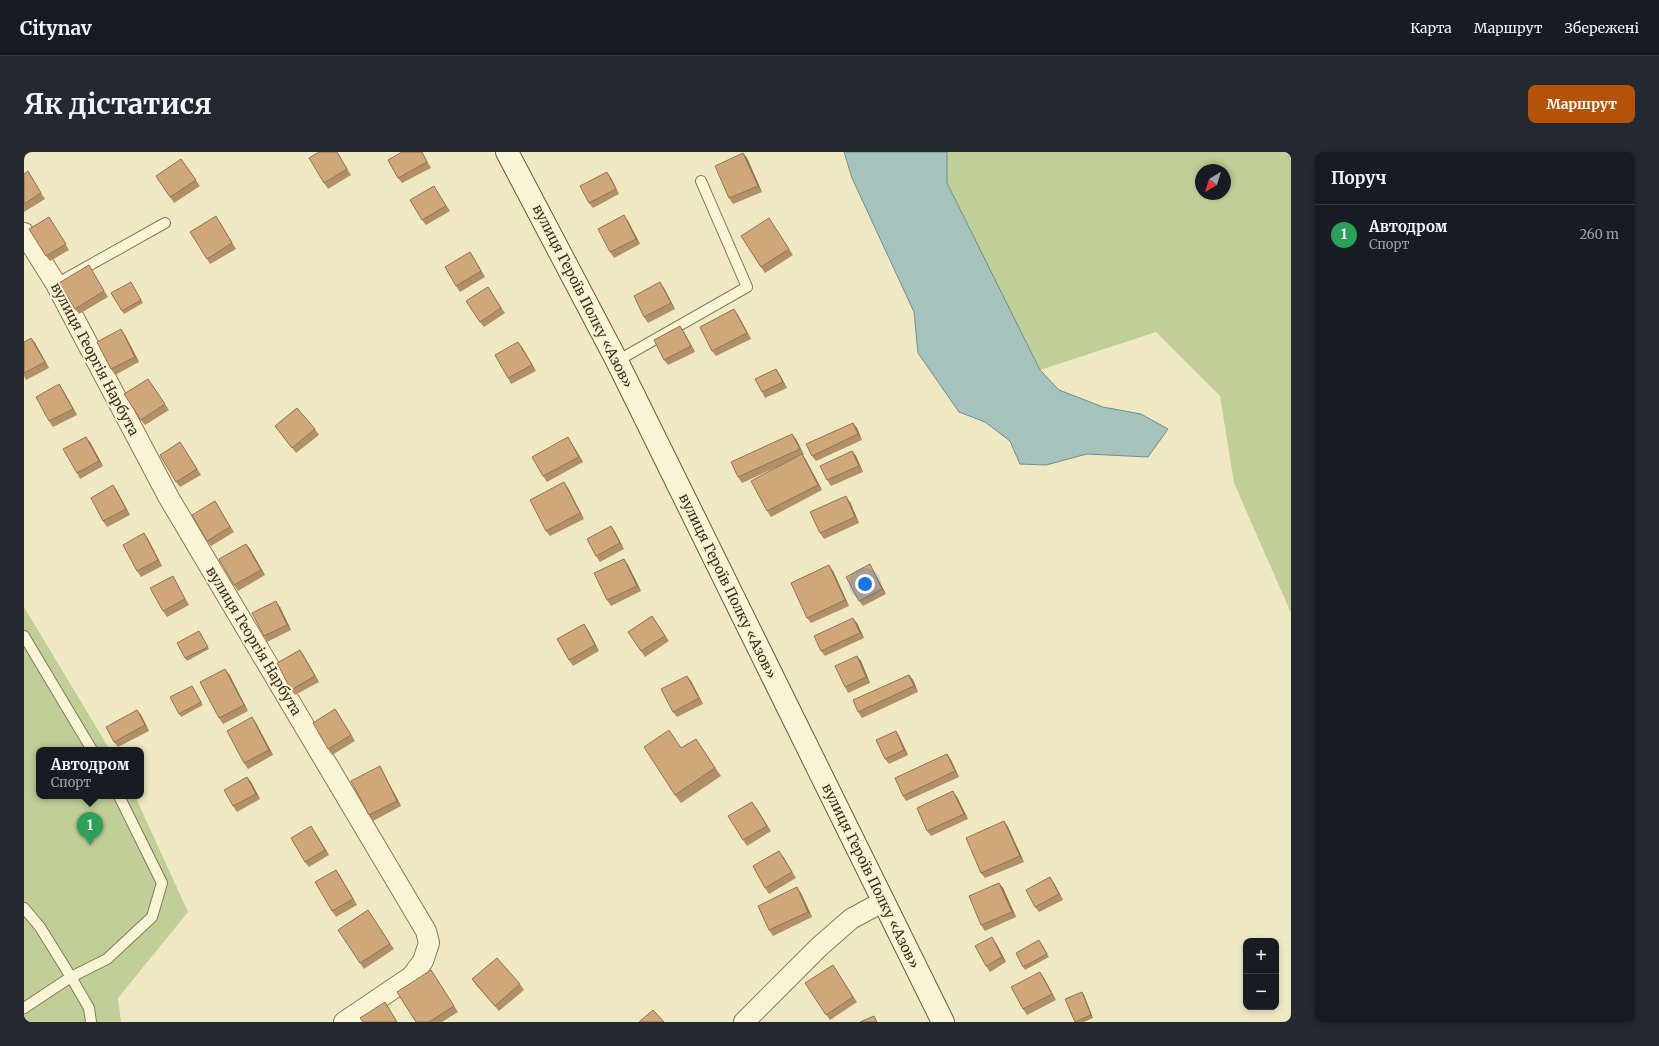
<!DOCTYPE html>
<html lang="uk">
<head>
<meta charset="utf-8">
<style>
  :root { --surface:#171b24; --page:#242831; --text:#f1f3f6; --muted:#9ea1a6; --line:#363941; --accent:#b45309 }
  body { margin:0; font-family:Merriweather,serif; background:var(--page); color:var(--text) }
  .controls { position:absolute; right:12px; bottom:12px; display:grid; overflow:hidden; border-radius:8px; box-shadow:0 2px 6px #0003 }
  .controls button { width:36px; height:36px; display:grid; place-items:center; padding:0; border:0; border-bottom:1px solid var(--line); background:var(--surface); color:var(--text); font:20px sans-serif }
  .compass { position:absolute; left:1171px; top:12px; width:36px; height:36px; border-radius:50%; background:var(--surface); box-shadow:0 2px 6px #0003; rotate:218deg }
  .you { position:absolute; left:841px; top:432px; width:14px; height:14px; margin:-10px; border:3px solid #fff; border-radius:50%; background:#1a73e8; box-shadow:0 0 0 6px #1a73e833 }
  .badge { display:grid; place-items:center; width:26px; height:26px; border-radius:50%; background:var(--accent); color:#fff; font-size:13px; font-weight:700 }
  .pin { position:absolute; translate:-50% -33px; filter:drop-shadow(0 1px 2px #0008) }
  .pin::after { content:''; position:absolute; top:21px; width:14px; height:12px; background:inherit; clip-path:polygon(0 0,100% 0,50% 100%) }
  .popup { position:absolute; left:12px; top:595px; width:108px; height:52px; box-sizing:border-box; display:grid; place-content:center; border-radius:8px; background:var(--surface); filter:drop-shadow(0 1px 3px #0005); font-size:13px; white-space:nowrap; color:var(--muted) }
  .popup b { font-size:15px; color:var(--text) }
  .popup::after { content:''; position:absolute; left:50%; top:100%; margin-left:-8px; border:8px solid transparent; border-top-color:var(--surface) }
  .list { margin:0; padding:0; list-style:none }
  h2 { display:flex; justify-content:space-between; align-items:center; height:52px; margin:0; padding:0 16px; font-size:17px }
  h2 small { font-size:13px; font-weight:400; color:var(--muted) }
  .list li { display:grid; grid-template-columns:26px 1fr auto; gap:12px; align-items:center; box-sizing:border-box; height:60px; padding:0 16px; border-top:1px solid var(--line) }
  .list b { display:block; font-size:15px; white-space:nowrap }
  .list p { margin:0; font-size:13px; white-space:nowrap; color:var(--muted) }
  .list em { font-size:13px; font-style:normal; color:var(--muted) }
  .map { position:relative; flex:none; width:1267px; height:870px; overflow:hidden; border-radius:8px }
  header { display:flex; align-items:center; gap:24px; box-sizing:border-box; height:56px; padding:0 20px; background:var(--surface); border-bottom:1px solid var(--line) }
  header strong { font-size:19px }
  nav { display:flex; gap:22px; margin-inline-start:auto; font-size:14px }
  .intro { display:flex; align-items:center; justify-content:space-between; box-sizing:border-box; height:96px; padding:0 24px }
  h1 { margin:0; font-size:28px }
  .button { padding:10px 18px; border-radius:8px; background:var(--accent); color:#fff; font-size:14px; font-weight:700 }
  main { display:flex; gap:24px; padding:0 24px }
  aside { flex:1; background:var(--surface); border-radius:8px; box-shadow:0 2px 6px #0003 }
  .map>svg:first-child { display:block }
  .green { fill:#c0ce97; fill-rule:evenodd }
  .water { fill:#a5c2bd; stroke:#6c918c }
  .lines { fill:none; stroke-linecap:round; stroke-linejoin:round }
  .service-casing { stroke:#8a7a59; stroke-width:12 }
  .minor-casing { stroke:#8a7a59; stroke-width:22 }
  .secondary-casing { stroke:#6c5b3c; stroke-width:24 }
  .service { stroke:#faf4d7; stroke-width:10 }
  .minor { stroke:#faf4d7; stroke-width:20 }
  .secondary { stroke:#faf4d7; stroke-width:22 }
  .wall { fill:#b29067 }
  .shaded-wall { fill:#917554 }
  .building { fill:#cfa778; stroke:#917554 }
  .labels { text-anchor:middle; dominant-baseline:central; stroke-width:4; stroke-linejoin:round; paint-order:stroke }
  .street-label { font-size:14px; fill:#3a2f1e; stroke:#f7f1d3 }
</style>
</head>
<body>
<header>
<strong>Citynav</strong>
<nav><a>Карта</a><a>Маршрут</a><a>Збережені</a></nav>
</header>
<div class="intro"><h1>Як дістатися</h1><a class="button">Маршрут</a></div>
<main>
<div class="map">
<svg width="1267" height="870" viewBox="0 0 1267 870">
  <rect width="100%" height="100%" fill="#efe8c3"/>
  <path class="green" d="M923,0H1267V461L1210,331L1196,244L1132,180L1016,218L923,31ZM1177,18H1201V42H1177Z
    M0,455L86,598H15V644H111L164,760L94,846L97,870H0Z"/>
  <path class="water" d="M820,0H923V31L1016,218L1035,238L1079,255L1117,262L1144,277L1124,305L1063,302L1022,313L996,312L986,289L961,270L935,260L894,201L890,160L828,26Z"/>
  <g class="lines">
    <g class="service-casing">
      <path id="service" d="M32,132L141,71
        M593,209L723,135L677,29
        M0,484L68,598
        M0,756L16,775L47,825L0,856
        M67,870L65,856L47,825L83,807L128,765L138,731L95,644"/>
    </g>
    <g class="minor-casing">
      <path id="minor" d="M0,81L32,132L145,346L402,779L405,791L399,809L388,824L320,870
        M720,870L795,795L827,767L860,749"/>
    </g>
    <g class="secondary-casing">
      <path id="secondary" d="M483,0L593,209L919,870"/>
    </g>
    <use href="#service" class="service"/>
    <use href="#minor" class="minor"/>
    <use href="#secondary" class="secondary"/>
  </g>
  <path class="wall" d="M295,0H313L327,23L304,37L300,31Z
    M398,0L407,16L378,31L374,26Z
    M719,1L723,6L738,40L709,52L705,46Z
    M157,7L176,34L150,51L132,24Z
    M0,22L7,25L21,47L0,60Z
    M587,26L595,42L569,56L565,51Z
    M413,39L426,59L402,73L398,68Z
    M25,65L45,98L26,109L22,104Z
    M745,66L769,103L741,121L737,115Z
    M604,69L616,92L590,106L586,100Z
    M196,70L212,97L186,112L183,107Z
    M446,100L461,125L436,140L432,134Z
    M68,119L84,145L55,162L51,157Z
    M107,130L119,151L100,162L98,159Z
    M464,135L481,161L460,175L456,170Z
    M640,136L651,157L624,171L620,165Z
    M714,163L727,187L692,204L688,199Z
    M656,174L660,180L671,200L644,213L640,208Z
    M101,183L115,210L91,223L87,217Z
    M7,186L11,191L25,216L2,228L0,224V190Z
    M498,195L512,219L487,232L484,226Z
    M752,217L756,223L763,236L741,246L738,240Z
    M124,227L145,258L121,273L117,268Z
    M35,232L39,238L53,263L29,275L25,269Z
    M829,271L833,276L838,288L792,309L788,304Z
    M251,274L291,277L295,283L272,301Z
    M772,287L780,303H778L782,308L798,338L747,365L743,359L766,309L718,331L714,325Z
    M66,290L79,314L56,327L53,321Z
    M547,290L559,310L523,330L519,324Z
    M160,296L177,323L156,335L152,330Z
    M828,299L832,304L839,320L807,334L803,328Z
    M89,333L93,339L106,363L83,375L79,369Z
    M544,336L560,367L526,384L522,379Z
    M191,349L210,380L187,394L183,389Z
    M826,350L835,371L800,387L796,381Z
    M587,374L591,380L600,397L576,410L572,404Z
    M124,387L138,414L117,425L113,419Z
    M222,392L226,397L241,423L214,439L210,433Z
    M600,407L604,413L617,439L587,454L583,448Z
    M849,418L862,442L839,454L835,449Z
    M809,419L825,454L787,471L783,466Z
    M149,424L152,430L165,453L143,465L139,459Z
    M256,455L267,478L243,490L240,484Z
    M628,464L645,489L621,505L617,499Z
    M833,471L840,486L801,504L797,499Z
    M560,472L564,478L575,499L549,514L545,508Z
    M177,482L185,497L163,509L161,506Z
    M276,498L280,504L295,530L271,543L267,538Z
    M833,504L837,509L846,531L824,541L821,535Z
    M205,522L224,559L199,572L195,566Z
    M885,523L889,528L894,540L838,566L834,560Z
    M663,524L667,529L679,552L653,565L649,560Z
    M168,534L179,553L157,565L155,562Z
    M311,557L331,589L308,603L304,597Z
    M113,558L117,563L125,579L94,595L90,590Z
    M228,565L232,571L249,603L224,617L220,611Z
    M872,579L875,584L884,603L865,612L861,607Z
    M672,587L697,624L657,651L651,643L657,596Z
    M923,602L927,608L935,625L882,649L879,644Z
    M359,620L377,654L349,669L345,663Z
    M223,625L227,630L236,647L213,660L209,654Z
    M933,645L944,667L907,684L903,679Z
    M732,655L747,679L723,694L719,688Z
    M980,669L984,675L1000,710L961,726L957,721Z
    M291,680L305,703L285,715L281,710Z
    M759,704L772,726L745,742L741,736Z
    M312,718L316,724L333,753L312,765L308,759Z
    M975,731L979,736L992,765L961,779L957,773Z
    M1030,731L1039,748L1015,760L1011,755Z
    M777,741L788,765L749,784L745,778Z
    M344,758L370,797L340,817L314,778Z
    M972,791L982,810L966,820L962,814Z
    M1017,791L1025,805L1001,818L999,815Z
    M809,813L833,850L806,868L781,831Z
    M407,818L434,860L418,870H392Z
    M1016,820L1020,826L1032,848L1003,863L999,857Z
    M448,827L496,832L500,838L475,859L452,833Z
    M1058,840L1060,843L1069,866L1060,870H1051Z"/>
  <path class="shaded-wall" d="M719,1L723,6L738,40L734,34Z
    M583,20L587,26L595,42L592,37Z
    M600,63L604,69L616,92L612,87Z
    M446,100L450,106L461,125L457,119Z
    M636,130L640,136L651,157L647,151Z
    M710,157L714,163L727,187L723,181Z
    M656,174L660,180L671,200L667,194Z
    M97,177L101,183L115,210L111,205Z
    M7,186L11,191L25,216L21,210Z
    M494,190L498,195L512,219L508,213Z
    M752,217L756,223L763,236L759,230Z
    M35,232L39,238L53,263L49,257Z
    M829,271L833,276L838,288L834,282Z
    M768,282L772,287L780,303L776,297Z
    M62,285L66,290L79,314L75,309Z
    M544,285L559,310L555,305Z
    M828,299L832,304L839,320L835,314Z
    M778,302L782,308L798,338L794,333Z
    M540,330L544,336L560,367L556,361Z
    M89,333L93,339L106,363L102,357Z
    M822,344L826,350L835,371L831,365Z
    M587,374L591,380L600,397L596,391Z
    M120,381L124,387L138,414L134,408Z
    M222,392L226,397L241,423L237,418Z
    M600,407L604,413L617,439L613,434Z
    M846,412L849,418L862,442L858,437Z
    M805,413L809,419L825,454L821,448Z
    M252,449L256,455L267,478L263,473Z
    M829,466L833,471L840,486L836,481Z
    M560,472L564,478L575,499L571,493Z
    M276,498L280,504L295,530L291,524Z
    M833,504L837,509L846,531L842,525Z
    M201,517L205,522L224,559L220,553Z
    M885,523L889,528L894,540L890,534Z
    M663,524L667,529L679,552L675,546Z
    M311,557L315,563L331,589L327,583Z
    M113,558L117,563L125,579L121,573Z
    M228,565L232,571L249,603L245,598Z
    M872,579L875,584L884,603L880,598Z
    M923,602L927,608L935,625L931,619Z
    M356,614L359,620L377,654L373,649Z
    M223,625L227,630L236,647L232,642Z
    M929,639L933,645L944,667L940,662Z
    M980,669L984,675L1000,710L996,704Z
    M287,674L291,680L305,703L301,698Z
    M312,718L316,724L333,753L329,747Z
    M1026,725L1030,731L1039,748L1035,742Z
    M975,731L979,736L992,765L988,760Z
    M773,735L777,741L788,765L784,760Z
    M968,785L972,791L982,810L978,805Z
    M1016,820L1020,826L1032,848L1028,842Z
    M1058,840L1060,843L1069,866L1067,863Z"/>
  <path class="building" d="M295,0H313L323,17L300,31L285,6Z
    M378,0H398L403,10L374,26L364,8Z
    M719,1L734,34L705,46L691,14Z
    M157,7L172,28L146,45L132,24Z
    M4,19L17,41L0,52V22Z
    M583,20L592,37L565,51L556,34Z
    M410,34L422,54L398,68L386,48Z
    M600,63L612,87L586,100L574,77Z
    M192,64L208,91L183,107L166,80Z
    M25,65L42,92L22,104L5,77Z
    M745,66L765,97L737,115L717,84Z
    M446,100L457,119L432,134L421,115Z
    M65,113L80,139L51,157L35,131Z
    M107,130L117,148L98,159L87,141Z
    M636,130L647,151L620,165L610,144Z
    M464,135L477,156L456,170L442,149Z
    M710,157L723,181L688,199L676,175Z
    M656,174L667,194L640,208L630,188Z
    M97,177L111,205L87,217L73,190Z
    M7,186L21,210L0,221V190Z
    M494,190L508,213L484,226L471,203Z
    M752,217L759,230L738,240L731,227Z
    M124,227L141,252L117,268L100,242Z
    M35,232L49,257L25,269L12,245Z
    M273,256L291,277L268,296L251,274Z
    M829,271L834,282L788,304L782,292Z
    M768,282L776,297L714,325L707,310Z
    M62,285L75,309L53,321L39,297Z
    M544,285L555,305L519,324L508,305Z
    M156,290L173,317L152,330L136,303Z
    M828,299L835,314L803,328L796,314Z
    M778,302L794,333L743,359L727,329Z
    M540,330L556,361L522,379L506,348Z
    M89,333L102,357L79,369L67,346Z
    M822,344L831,365L796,381L786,360Z
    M191,349L206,375L183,389L168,363Z
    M587,374L596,391L572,404L563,387Z
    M120,381L134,408L113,419L99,393Z
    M222,392L237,418L210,433L195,407Z
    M600,407L613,434L583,448L570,421Z
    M846,412L858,437L835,449L822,425Z
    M805,413L821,448L783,466L767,431Z
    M149,424L161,447L139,459L126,436Z
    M252,449L263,473L240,484L228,461Z
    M628,464L641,484L617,499L604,480Z
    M829,466L836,481L797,499L790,484Z
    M560,472L571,493L545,508L533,487Z
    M175,479L184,495L161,506L153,491Z
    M276,498L291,524L267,538L253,511Z
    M833,504L842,525L821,535L811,514Z
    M201,517L220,553L195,566L176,530Z
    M885,523L890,534L834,560L829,548Z
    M663,524L675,546L649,560L637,537Z
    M168,534L177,550L155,562L146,545Z
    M311,557L327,583L304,597L289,571Z
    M113,558L121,573L90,590L82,575Z
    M228,565L245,598L220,611L203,579Z
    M645,578L657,596L672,587L691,616L651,643L620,595Z
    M872,579L880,598L861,607L852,588Z
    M923,602L931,619L879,644L871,626Z
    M356,614L373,649L345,663L327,629Z
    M223,625L232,642L209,654L200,638Z
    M929,639L940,662L903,679L893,656Z
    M728,650L743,674L719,688L704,664Z
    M980,669L996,704L957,721L942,686Z
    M287,674L301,698L281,710L267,686Z
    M755,699L768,720L741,736L729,714Z
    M312,718L329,747L308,759L291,730Z
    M1026,725L1035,742L1011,755L1002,738Z
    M975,731L988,760L957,773L945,744Z
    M773,735L784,760L745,778L734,754Z
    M344,758L366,792L336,811L314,778Z
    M968,785L978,805L962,814L951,794Z
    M1015,788L1023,802L999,815L992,801Z
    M473,806L496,832L471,854L448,827Z
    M809,813L829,845L802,863L781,831Z
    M407,818L430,854L405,870H392L373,840Z
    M1016,820L1028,842L999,857L987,835Z
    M1058,840L1067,863L1051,870L1041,847Z
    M361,850L373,870H339L336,866Z
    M629,858L640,870H615Z
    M850,864L853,870H836Z"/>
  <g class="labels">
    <g class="street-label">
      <text transform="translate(559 144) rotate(63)">вулиця Героїв Полку «Азов»</text>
      <text transform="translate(71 207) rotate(62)">вулиця Георгія Нарбута</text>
      <text transform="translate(704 434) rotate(64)">вулиця Героїв Полку «Азов»</text>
      <text transform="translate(230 489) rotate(59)">вулиця Георгія Нарбута</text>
      <text transform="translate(847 724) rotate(64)">вулиця Героїв Полку «Азов»</text>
    </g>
  </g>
</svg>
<div class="controls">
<button>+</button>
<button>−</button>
</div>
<svg class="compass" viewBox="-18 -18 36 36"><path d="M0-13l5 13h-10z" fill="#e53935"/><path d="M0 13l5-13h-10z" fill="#9ea1a6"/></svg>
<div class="you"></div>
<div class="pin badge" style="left:66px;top:693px;background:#2e9e5b">1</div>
<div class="popup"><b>Автодром</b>Спорт</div>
</div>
<aside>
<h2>Поруч<small></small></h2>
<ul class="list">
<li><span class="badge" style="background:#2e9e5b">1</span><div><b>Автодром</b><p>Спорт</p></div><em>260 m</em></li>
</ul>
</aside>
</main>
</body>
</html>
